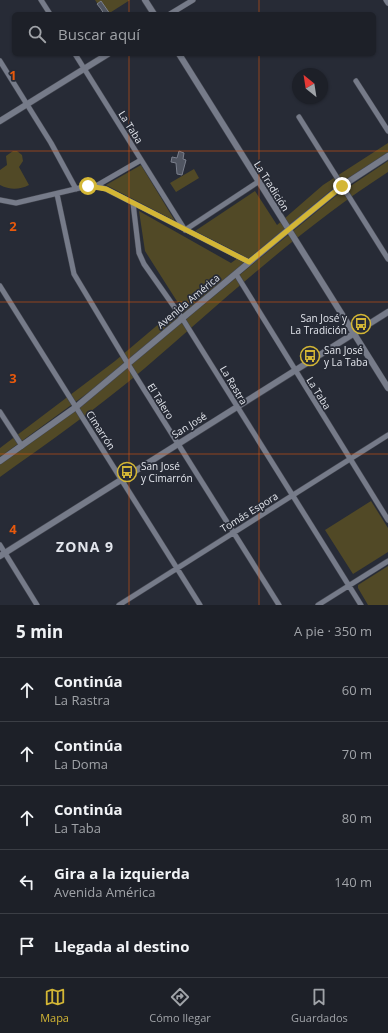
<!DOCTYPE html>
<html lang="es">
<head>
<meta charset="utf-8">
<style>
  :root { --surface:#1d2028; --page:#252830; --text:#f1f3f6; --muted:#a0a3a8; --line:#3b3e45; --accent:#d3b635 }
  body { margin:0; font-family:"Open Sans",sans-serif; background:var(--page); color:var(--text) }
  .compass { position:absolute; left:292px; top:68px; width:36px; height:36px; border-radius:50%; background:var(--surface); box-shadow:0 1px 3px #0004; rotate:330deg }
  .stop { position:absolute; width:12px; height:12px; margin:-9px; border:3px solid #d3b635; border-radius:50%; background:#fff }
  .stop.end { background:#d3b635; border-color:#fff; box-shadow:0 1px 4px #0008 }
  .list { margin:0; padding:0; list-style:none }
  h2 { display:flex; justify-content:space-between; align-items:center; height:52px; margin:0; padding:0 16px; font-size:17px }
  h2 small { font-size:13px; font-weight:400; color:var(--muted) }
  .list li { display:grid; grid-template-columns:26px 1fr auto; gap:12px; align-items:center; box-sizing:border-box; height:64px; padding:0 16px; border-top:1px solid var(--line) }
  .list b { display:block; font-size:15px; white-space:nowrap }
  .list p { margin:0; font-size:13px; white-space:nowrap; color:var(--muted) }
  .list em { font-size:13px; font-style:normal; color:var(--muted) }
  .icon { flex:none; width:22px; height:22px; fill:none; stroke:currentColor; stroke-width:2; stroke-linecap:round; stroke-linejoin:round }
  .map { position:relative; flex:none; width:388px; height:605px; overflow:hidden }
  .search { position:absolute; background:var(--surface); box-shadow:0 1px 3px #0004; left:12px; right:12px; top:12px; height:44px; display:flex; align-items:center; gap:10px; box-sizing:border-box; padding:0 14px; border-radius:6px; color:var(--muted); font-size:15px }
  .sheet { height:372px; background:var(--surface) }
  nav { display:flex; justify-content:space-around; align-items:center; box-sizing:border-box; height:56px; border-top:1px solid var(--line); background:var(--surface); font-size:11px; color:var(--muted) }
  nav a { display:grid; justify-items:center; gap:2px }
  nav .on { color:var(--accent) }
  .map>svg:first-child { display:block }
  .green { fill:#514926 }
  .building { fill:#505561; stroke:#7a7f8c }
  .lines { fill:none; stroke-linecap:round; stroke-linejoin:round }
  .minor-casing { stroke:#434650; stroke-width:6 }
  .tertiary-casing { stroke:#434650; stroke-width:7 }
  .minor { stroke:#767b89; stroke-width:5 }
  .tertiary { stroke:#767b89; stroke-width:6 }
  .route { stroke:#d3b635; stroke-width:5 }
  .grid { fill:none; stroke:#e8590c; stroke-width:1; stroke-opacity:0.55 }
  .labels { text-anchor:middle; dominant-baseline:central; stroke-width:3.5; stroke-linejoin:round; paint-order:stroke }
  .street-label { font-size:10px; fill:#e3e6ed; stroke:#272b36 }
  .poi-label { font-size:10px; fill:#e3e6ed; stroke:#272b36; text-anchor:start }
  .district-label { font-size:14px; font-weight:bold; letter-spacing:1px; fill:#e3e6ed; stroke:#272b36 }
  .grid-label { font-size:13px; text-anchor:middle; font-weight:bold; fill:#e8590c; stroke:#272b36; stroke-width:3.5; stroke-linejoin:round; paint-order:stroke }
</style>
</head>
<body>
<div class="map">
<svg width="388" height="605" viewBox="0 0 388 605">
  <rect width="100%" height="100%" fill="#272b36"/>
  <path class="green" d="M95,0H130L108,14H104Z
    M388,143V153L335,187L100,384L0,457V448L115,361L180,306L145,251L139,211L231,263L242,255L195,231L255,191L277,225L323,185Z
    M13,151H17L22,155L23,161L19,167L29,185C19,190 10,190 0,185V170L7,165L6,156Z
    M388,161V172C301,228 224,300 145,368C99,407 49,442 0,477V464L71,413L337,195Z
    M141,165L175,221L106,185Z
    M194,169L199,178L176,192L170,183Z
    M371,501L388,528V552L353,574L325,530Z
    M388,566V605H368L358,588V585Z"/>
  <path class="building" d="M101,1L110,14H104L101,9L97,4Z
    M179,151L184,153L183,159L186,160L182,175L177,174L176,163L171,162L172,157L177,158Z"/>
  <g class="lines">
    <g class="minor-casing">
      <path id="minor" d="M41,0L50,14
        M386,0L388,3
        M170,14L193,0
        M75,54L185,230
        M0,61L51,143L76,189
        M356,81L388,131
        M299,117L388,259
        M96,186L106,189L249,262
        M57,194L74,274L128,364L279,605
        M0,200L16,203L88,186H96L141,160
        M133,203L139,253L144,264L182,318L361,605
        M185,230L258,182
        M236,274L388,520
        M0,286L200,605
        M0,412L22,446
        M0,545L37,605
        M119,605L388,435
        M318,605L388,561"/>
    </g>
    <g class="tertiary-casing">
      <path id="tertiary" d="M145,0L154,14
        M179,54L388,388
        M0,121L108,54
        M0,461L76,407L288,230L342,186L388,156
        M0,556L388,312"/>
    </g>
    <use href="#minor" class="minor"/>
    <use href="#tertiary" class="tertiary"/>
  </g>
  <g class="lines">
    <path class="route" d="M88,186L106,189L249,262L342,186"/>
  </g>
  <path class="grid" d="M129,0V14M259,0V14M129,54V605M259,54V605M0,151H388M0,302H388M0,454H388"/>
  <defs>
    <g id="bus-ring" transform="scale(1)"><circle r="9.5" fill="#272b36" stroke="#d3b635" stroke-width="1.5"/><path d="M-5-6H5V4H4V6H2V4H-2V6H-4V4H-5ZM-3.5-4V0h7V-4ZM-3.5 1.2v1.5H-2V1.2ZM2 1.2v1.5H3.5V1.2Z" fill="#d3b635"/></g>
  </defs>
  <g fill-rule="evenodd">
    <use href="#bus-ring" x="361" y="324"/>
    <use href="#bus-ring" x="310" y="356"/>
    <use href="#bus-ring" x="127" y="472"/>
  </g>
  <g class="labels">
    <g class="street-label">
      <text transform="translate(131 127) rotate(58)">La Taba</text>
      <text transform="translate(272 186) rotate(58)">La Tradición</text>
      <text transform="translate(188 301) rotate(-40)">Avenida América</text>
      <text transform="translate(234 385) rotate(59)">La Rastra</text>
      <text transform="translate(319 393) rotate(58)">La Taba</text>
      <text transform="translate(161 401) rotate(58)">El Talero</text>
      <text transform="translate(189 425) rotate(-32)">San José</text>
      <text transform="translate(101 430) rotate(57)">Cimarrón</text>
      <text transform="translate(249 512) rotate(-32)">Tomás Espora</text>
    </g>
    <g class="poi-label">
      <text x="347" y="318" text-anchor="end">San José y<tspan x="347" dy="12">La Tradición</tspan></text>
      <text x="324" y="350">San José<tspan x="324" dy="12">y La Taba</tspan></text>
      <text x="141" y="466">San José<tspan x="141" dy="12">y Cimarrón</tspan></text>
    </g>
    <g class="district-label">
      <text x="85" y="546">ZONA 9</text>
    </g>
  </g>
  <g class="grid-label">
    <text x="13" y="80">1</text>
    <text x="13" y="231">2</text>
    <text x="13" y="383">3</text>
    <text x="13" y="534">4</text>
  </g>
</svg>
<svg class="compass" viewBox="-18 -18 36 36"><path d="M0-13l5 13h-10z" fill="#e53935"/><path d="M0 13l5-13h-10z" fill="#a0a3a8"/></svg>
<div class="stop" style="left:88px;top:186px"></div>
<div class="stop end" style="left:342px;top:186px"></div>
<div class="search"><svg class="icon" aria-label="search" viewBox="0 0 24 24"><circle cx="10" cy="10" r="6"/><path d="M15 15l6 6"/></svg>Buscar aquí</div>
</div>
<section class="sheet">
<h2>5 min<small>A pie · 350 m</small></h2>
<ul class="list">
<li><svg class="icon" aria-label="ahead" viewBox="0 0 24 24"><path d="M12 20V5M6 11l6-6 6 6"/></svg><div><b>Continúa</b><p>La Rastra</p></div><em>60 m</em></li>
<li><svg class="icon" aria-label="ahead" viewBox="0 0 24 24"><path d="M12 20V5M6 11l6-6 6 6"/></svg><div><b>Continúa</b><p>La Doma</p></div><em>70 m</em></li>
<li><svg class="icon" aria-label="ahead" viewBox="0 0 24 24"><path d="M12 20V5M6 11l6-6 6 6"/></svg><div><b>Continúa</b><p>La Taba</p></div><em>80 m</em></li>
<li><svg class="icon" aria-label="left" viewBox="0 0 24 24"><path d="M17 20v-9H6M10 6l-5 5 5 5"/></svg><div><b>Gira a la izquierda</b><p>Avenida América</p></div><em>140 m</em></li>
<li><svg class="icon" aria-label="arrive" viewBox="0 0 24 24"><path d="M6 21V4h12l-3 4 3 4H6"/></svg><div><b>Llegada al destino</b></div></li>
</ul>
</section>
<nav>
<a class="on"><svg class="icon" aria-label="map" viewBox="0 0 24 24"><path d="M3 6l6-2 6 2 6-2v14l-6 2-6-2-6 2zM9 4v14M15 6v14"/></svg>Mapa</a>
<a><svg class="icon" aria-label="directions" viewBox="0 0 24 24"><path d="M12 3l9 9-9 9-9-9zM9 14v-3h6M13 9l2 2-2 2"/></svg>Cómo llegar</a>
<a><svg class="icon" aria-label="saved" viewBox="0 0 24 24"><path d="M7 4h10v16l-5-4-5 4z"/></svg>Guardados</a>
</nav>
</body>
</html>
